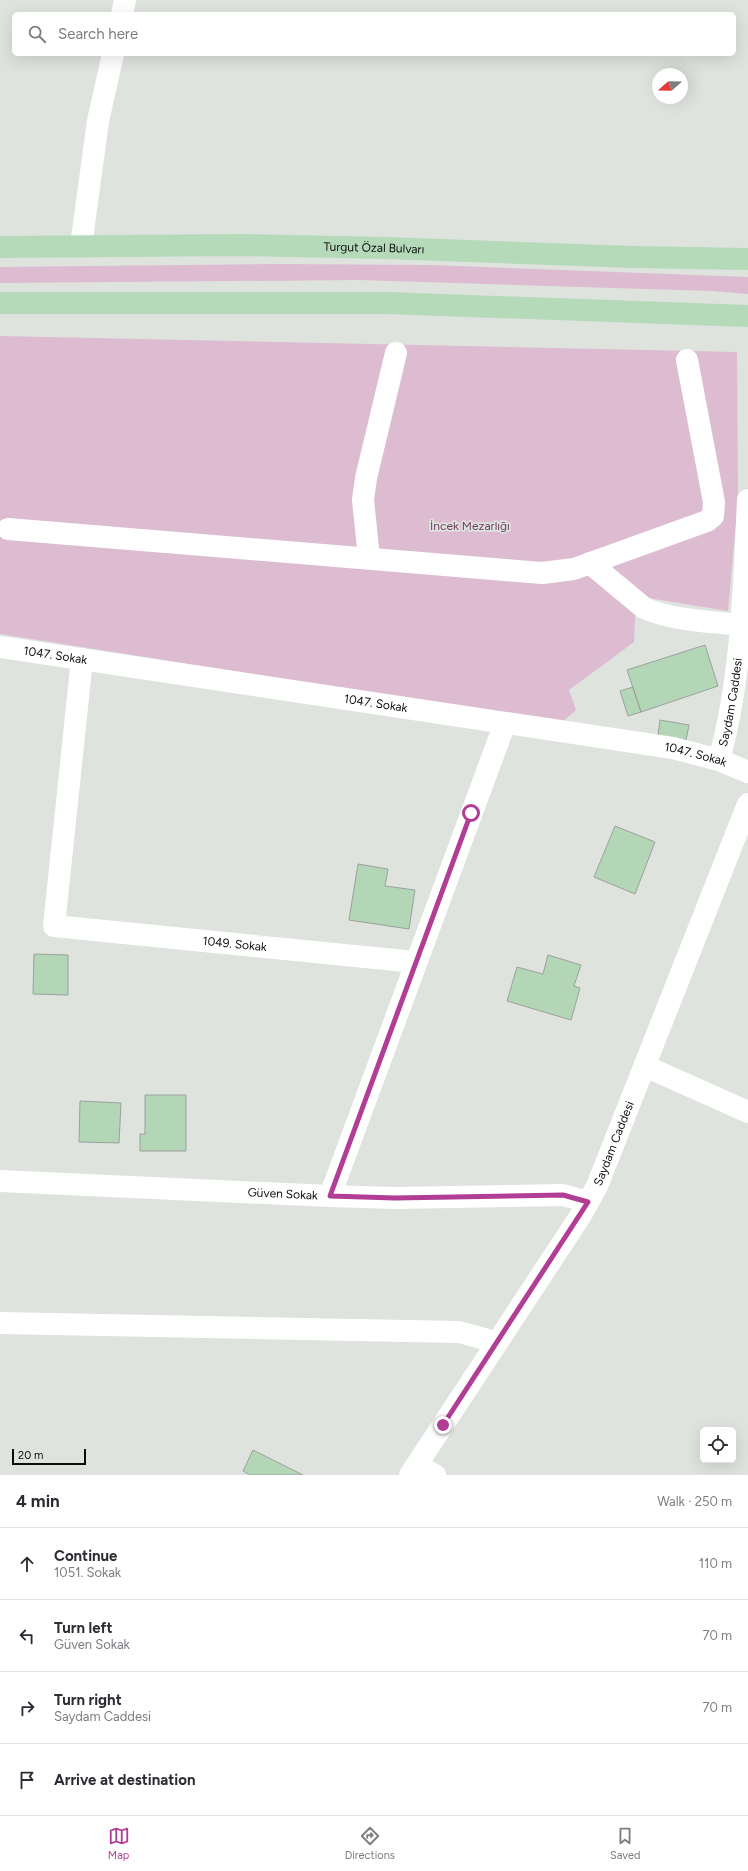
<!DOCTYPE html>
<html lang="en">
<head>
<meta charset="utf-8">
<style>
  :root { --surface:#fff; --page:#f2f2f3; --text:#2b2b33; --muted:#7c7c81; --line:#e1e1e2; --accent:#b23d94 }
  body { margin:0; font-family:Figtree,sans-serif; background:var(--page); color:var(--text) }
  .controls { position:absolute; right:12px; bottom:12px; display:grid; overflow:hidden; border-radius:6px; box-shadow:0 4px 16px #0002 }
  .controls button { width:36px; height:36px; display:grid; place-items:center; padding:0; border:0; border-bottom:1px solid var(--line); background:var(--surface); color:var(--text); font:20px sans-serif }
  .compass { position:absolute; left:652px; top:68px; width:36px; height:36px; border-radius:50%; background:var(--surface); box-shadow:0 4px 16px #0002; rotate:250deg }
  .scale { position:absolute; left:12px; bottom:10px; width:74px; box-sizing:border-box; padding-left:4px; border:2px solid #0c0e0c; border-top:0; font-size:11px; line-height:14px; white-space:nowrap; color:#0c0e0c; -webkit-text-stroke:3px #dee3de; paint-order:stroke }
  .stop { position:absolute; width:12px; height:12px; margin:-9px; border:3px solid #b23d94; border-radius:50%; background:#fff }
  .stop.end { background:#b23d94; border-color:#fff; box-shadow:0 1px 4px #0008 }
  .list { margin:0; padding:0; list-style:none }
  h2 { display:flex; justify-content:space-between; align-items:center; height:52px; margin:0; padding:0 16px; font-size:17px }
  h2 small { font-size:13px; font-weight:400; color:var(--muted) }
  .list li { display:grid; grid-template-columns:26px 1fr auto; gap:12px; align-items:center; box-sizing:border-box; height:72px; padding:0 16px; border-top:1px solid var(--line) }
  .list b { display:block; font-size:15px; white-space:nowrap }
  .list p { margin:0; font-size:13px; white-space:nowrap; color:var(--muted) }
  .list em { font-size:13px; font-style:normal; color:var(--muted) }
  .icon { flex:none; width:22px; height:22px; fill:none; stroke:currentColor; stroke-width:2; stroke-linecap:round; stroke-linejoin:round }
  .map { position:relative; flex:none; width:748px; height:1475px; overflow:hidden }
  .search { position:absolute; background:var(--surface); box-shadow:0 4px 16px #0002; left:12px; right:12px; top:12px; height:44px; display:flex; align-items:center; gap:10px; box-sizing:border-box; padding:0 14px; border-radius:6px; color:var(--muted); font-size:15px }
  .sheet { height:340px; background:var(--surface) }
  nav { display:flex; justify-content:space-around; align-items:center; box-sizing:border-box; height:56px; border-top:1px solid var(--line); background:var(--surface); font-size:11px; color:var(--muted) }
  nav a { display:grid; justify-items:center; gap:2px }
  nav .on { color:var(--accent) }
  .map>svg:first-child { display:block }
  .green { fill:#ddbbd1 }
  .building { fill:#b3d6b7; stroke:#9ca19c }
  .lines { fill:none; stroke-linecap:round; stroke-linejoin:round }
  .minor { stroke:#fff; stroke-width:22 }
  .major { stroke:#b4daba; stroke-width:22 }
  .route { stroke:#b23d94; stroke-width:5 }
  .labels { text-anchor:middle; dominant-baseline:central; stroke-width:3.5; stroke-linejoin:round; paint-order:stroke }
  .street-label { font-size:12px; fill:#0c0e0c; stroke:#dee3de }
  .park-label { font-size:12px; fill:#713d61; stroke:#dee3de }
</style>
</head>
<body>
<div class="map">
<svg width="748" height="1475" viewBox="0 0 748 1475">
  <rect width="100%" height="100%" fill="#dee3de"/>
  <path class="green" d="M277,264L430,265L748,277V294L712,291L359,280L0,283V267Z
    M0,336L737,352L738,500L728,611L636,596L634,642L569,690L576,710L561,723L0,634Z"/>
  <path class="building" d="M705,645L718,686L641,712L627,670Z
    M633,687L641,712L628,716L620,691Z
    M660,720L689,725L686,740L658,735Z
    M615,826L655,842L635,894L594,877Z
    M358,864L388,869L385,886L415,890L409,929L349,920Z
    M34,954L68,955V995L33,994Z
    M548,955L581,965L574,986L580,988L571,1020L507,1001L517,967L543,974Z
    M145,1095H186V1151H140V1134H145Z
    M80,1101L121,1103L119,1143L79,1142Z
    M253,1450L303,1475H250L243,1471Z"/>
  <g class="lines">
    <g class="minor">
      <path d="M122,14L125,0"/>
      <path d="M81,246L98,121L113,54"/>
      <path d="M8,529L542,573L574,569L707,521L713,516L714,502L687,360"/>
      <path d="M369,558L363,500L366,478L396,353"/>
      <path d="M590,563L644,608C674,621 708,621 740,625"/>
      <path id="s1" d="M0,647L673,748L719,760L748,772"/>
      <path id="s2" d="M82,659L54,926L415,962"/>
      <path id="s3" d="M719,760C742,677 744,586 748,500"/>
      <path d="M645,1066L748,1112"/>
      <path id="s4" d="M0,1181L330,1196L395,1198L563,1195L588,1202"/>
      <path d="M330,1196L505,723"/>
      <path d="M0,1323L459,1332L485,1339L495,1345"/>
      <path d="M417,1465L435,1475"/>
      <path id="s5" d="M410,1475L581,1215L597,1186L748,804"/>
    </g>
    <g class="major">
      <path id="s6" d="M0,247L242,245L386,248L634,257L748,259"/>
      <path d="M0,303H387L748,316"/>
    </g>
  </g>
  <g class="lines">
    <path class="route" d="M443,1425L588,1202L563,1195L395,1198L330,1196L471,813"/>
  </g>
  <g class="labels">
    <g class="street-label">
      <text stroke="none"><textPath href="#s6" startOffset="374">Turgut Özal Bulvarı</textPath></text>
      <text stroke="none"><textPath href="#s1" startOffset="56">1047. Sokak</textPath></text>
      <text stroke="none"><textPath href="#s3" startOffset="59">Saydam Caddesi</textPath></text>
      <text stroke="none"><textPath href="#s1" startOffset="380">1047. Sokak</textPath></text>
      <text stroke="none"><textPath href="#s1" startOffset="704">1047. Sokak</textPath></text>
      <text stroke="none"><textPath href="#s2" startOffset="450">1049. Sokak</textPath></text>
      <text stroke="none"><textPath href="#s5" startOffset="390">Saydam Caddesi</textPath></text>
      <text stroke="none"><textPath href="#s4" startOffset="283">Güven Sokak</textPath></text>
    </g>
    <g class="park-label">
      <text x="470" y="526">İncek Mezarlığı</text>
    </g>
  </g>
</svg>
<div class="controls">
<button><svg class="icon" aria-label="locate" viewBox="0 0 24 24"><circle cx="12" cy="12" r="6"/><path d="M12 2v4M12 18v4M2 12h4M18 12h4"/></svg></button>
</div>
<svg class="compass" viewBox="-18 -18 36 36"><path d="M0-13l5 13h-10z" fill="#e53935"/><path d="M0 13l5-13h-10z" fill="#7c7c81"/></svg>
<div class="scale">20 m</div>
<div class="stop" style="left:471px;top:813px"></div>
<div class="stop end" style="left:443px;top:1425px"></div>
<div class="search"><svg class="icon" aria-label="search" viewBox="0 0 24 24"><circle cx="10" cy="10" r="6"/><path d="M15 15l6 6"/></svg>Search here</div>
</div>
<section class="sheet">
<h2>4 min<small>Walk · 250 m</small></h2>
<ul class="list">
<li><svg class="icon" aria-label="ahead" viewBox="0 0 24 24"><path d="M12 20V5M6 11l6-6 6 6"/></svg><div><b>Continue</b><p>1051. Sokak</p></div><em>110 m</em></li>
<li><svg class="icon" aria-label="left" viewBox="0 0 24 24"><path d="M17 20v-9H6M10 6l-5 5 5 5"/></svg><div><b>Turn left</b><p>Güven Sokak</p></div><em>70 m</em></li>
<li><svg class="icon" aria-label="right" viewBox="0 0 24 24"><path d="M7 20v-9h11M14 6l5 5-5 5"/></svg><div><b>Turn right</b><p>Saydam Caddesi</p></div><em>70 m</em></li>
<li><svg class="icon" aria-label="arrive" viewBox="0 0 24 24"><path d="M6 21V4h12l-3 4 3 4H6"/></svg><div><b>Arrive at destination</b></div></li>
</ul>
</section>
<nav>
<a class="on"><svg class="icon" aria-label="map" viewBox="0 0 24 24"><path d="M3 6l6-2 6 2 6-2v14l-6 2-6-2-6 2zM9 4v14M15 6v14"/></svg>Map</a>
<a><svg class="icon" aria-label="directions" viewBox="0 0 24 24"><path d="M12 3l9 9-9 9-9-9zM9 14v-3h6M13 9l2 2-2 2"/></svg>Directions</a>
<a><svg class="icon" aria-label="saved" viewBox="0 0 24 24"><path d="M7 4h10v16l-5-4-5 4z"/></svg>Saved</a>
</nav>
</body>
</html>
